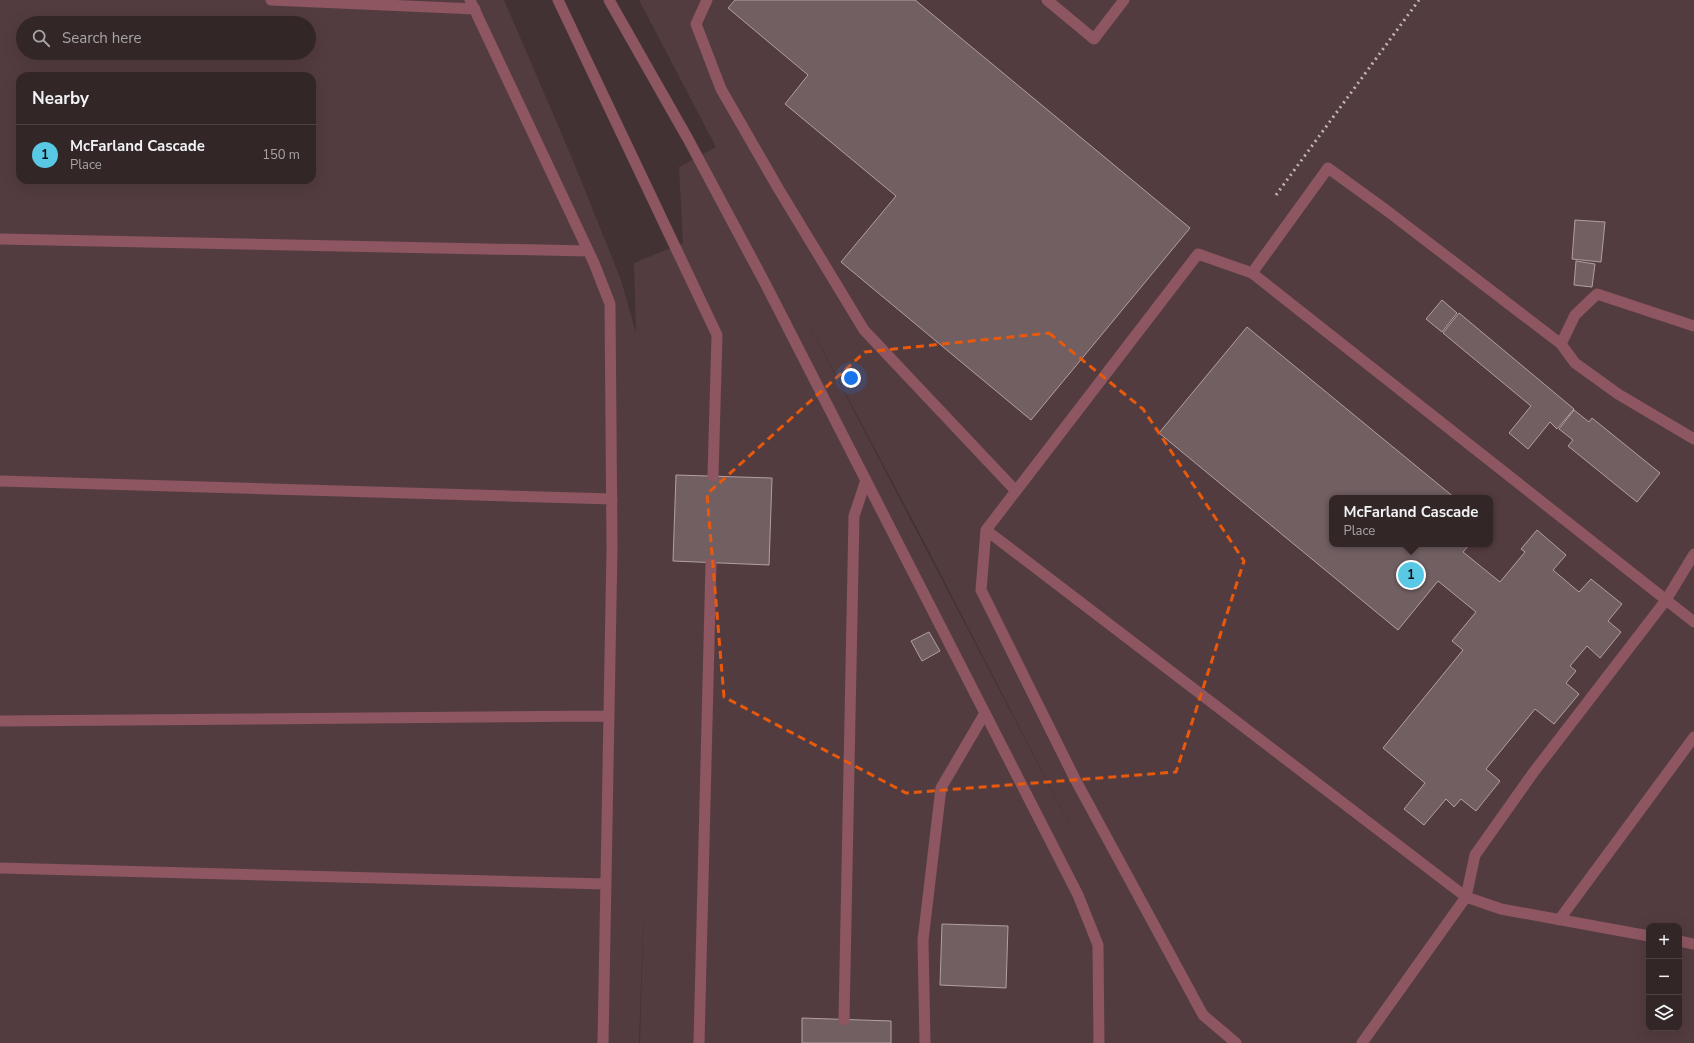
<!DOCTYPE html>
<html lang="en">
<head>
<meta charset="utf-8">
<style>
  :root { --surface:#322627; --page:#3a2e2f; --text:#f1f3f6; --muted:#a8a5a7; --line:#4d4344; --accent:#59c8e4 }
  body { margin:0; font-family:"Nunito Sans",sans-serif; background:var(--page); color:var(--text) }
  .controls { position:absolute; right:12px; bottom:12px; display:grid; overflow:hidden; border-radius:8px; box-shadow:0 4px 16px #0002 }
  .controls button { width:36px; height:36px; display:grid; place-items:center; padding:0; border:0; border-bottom:1px solid var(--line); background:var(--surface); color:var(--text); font:20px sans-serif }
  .you { position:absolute; left:851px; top:378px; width:14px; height:14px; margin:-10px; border:3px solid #fff; border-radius:50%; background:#1a73e8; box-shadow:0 0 0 6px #1a73e833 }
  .badge { display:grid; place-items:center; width:26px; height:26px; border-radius:50%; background:var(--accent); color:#111; font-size:13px; font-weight:700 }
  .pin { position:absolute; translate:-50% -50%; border:2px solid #fff; box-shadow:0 1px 4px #0006 }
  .popup { position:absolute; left:1329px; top:495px; width:164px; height:52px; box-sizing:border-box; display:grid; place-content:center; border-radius:8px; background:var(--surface); filter:drop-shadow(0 1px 3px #0005); font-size:13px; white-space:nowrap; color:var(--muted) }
  .popup b { font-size:15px; color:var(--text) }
  .popup::after { content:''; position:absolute; left:50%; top:100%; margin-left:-8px; border:8px solid transparent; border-top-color:var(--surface) }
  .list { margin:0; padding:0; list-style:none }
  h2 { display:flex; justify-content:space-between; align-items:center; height:52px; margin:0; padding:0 16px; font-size:17px }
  h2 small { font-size:13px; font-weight:400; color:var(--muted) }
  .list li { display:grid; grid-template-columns:26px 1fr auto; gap:12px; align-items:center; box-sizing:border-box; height:60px; padding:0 16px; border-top:1px solid var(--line) }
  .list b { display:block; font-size:15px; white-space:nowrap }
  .list p { margin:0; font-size:13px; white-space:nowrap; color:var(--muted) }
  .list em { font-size:13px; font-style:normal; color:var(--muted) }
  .icon { flex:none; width:22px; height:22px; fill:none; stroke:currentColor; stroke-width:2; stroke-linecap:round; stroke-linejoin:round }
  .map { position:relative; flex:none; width:1694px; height:1043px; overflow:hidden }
  .search { position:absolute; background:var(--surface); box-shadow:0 4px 16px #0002; left:16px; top:16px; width:300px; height:44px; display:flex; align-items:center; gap:10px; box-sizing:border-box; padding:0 14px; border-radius:22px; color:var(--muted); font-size:15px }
  .panel { position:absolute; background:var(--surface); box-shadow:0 4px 16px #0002; left:16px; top:72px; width:300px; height:112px; border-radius:12px }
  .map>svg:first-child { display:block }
  .built { fill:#533c40; fill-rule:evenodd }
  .building { fill:#715f62; stroke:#b39fa2 }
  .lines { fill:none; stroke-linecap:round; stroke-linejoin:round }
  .service { stroke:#8d5661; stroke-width:11 }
  .rail { stroke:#c1b5b7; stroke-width:3; stroke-dasharray:2 4; stroke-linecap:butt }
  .marked { fill:none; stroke:#e8590c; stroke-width:3; stroke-dasharray:8 5; stroke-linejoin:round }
</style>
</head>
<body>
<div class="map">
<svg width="1694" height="1043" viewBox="0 0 1694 1043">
  <rect width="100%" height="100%" fill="#423234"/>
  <path class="built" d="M0,0H504L572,158L621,280L636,333L634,263L683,243L679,167L716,147L639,0H1694V1043H640L644,900L639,1043H0ZM23,23H309V53H23ZM20,76H312V180H20ZM794,296L919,532L1089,862ZM1332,498H1490V544H1332ZM1649,926H1679V1028H1649Z"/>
  <path class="building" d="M735,0H915L1190,228L1031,420L841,262L896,196L785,104L808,75L728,8Z
    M1575,220L1605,222L1601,262L1572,259Z
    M1576,261L1595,264L1592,287L1574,285Z
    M1442,300L1457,313L1442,332L1426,319Z
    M1459,313L1574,409L1557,429L1550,422L1528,449L1509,433L1531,406L1443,333Z
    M1247,327L1455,498H1332V544H1470L1463,552L1500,582L1525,552L1521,549L1537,530L1566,555L1553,570L1579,592L1591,579L1622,604L1608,621L1621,632L1600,658L1587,646L1570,666L1576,671L1566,683L1579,694L1554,724L1535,709L1486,769L1500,781L1476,811L1461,799L1454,807L1446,799L1424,825L1404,809L1425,783L1383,748L1463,650L1452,641L1476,612L1438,581L1398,630L1159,433Z
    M1574,410L1589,422L1592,418L1660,473L1637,502L1568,446L1573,440L1559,429Z
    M676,475L772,478L769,565L673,561Z
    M929,632L940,651L922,661L911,641Z
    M942,924L1008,926L1006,988L940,985Z
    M802,1018L891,1021V1043H802Z"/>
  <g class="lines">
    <path class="service" d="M271,0L475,9
      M470,0L594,263L610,304L612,548L603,1043
      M558,0L717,335L713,476
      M609,0L688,139L766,285L1078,895L1098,945L1099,1043
      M707,0L696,24L721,89L778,188L864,330L1015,490
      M1047,0L1094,39L1124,0
      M0,239L588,251
      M1252,273L1328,168L1386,210L1561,344
      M1694,326L1597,294L1575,315L1561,344L1575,363L1618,394L1694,439
      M0,481L612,499
      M986,530L981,590L1075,779L1203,1015L1236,1043
      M0,721L609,716
      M0,868L606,884
      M1559,920L1694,737
      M1649,936L1501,909L1466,897L986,530L1198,254L1252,273L1694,622
      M1679,941L1694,944
      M844,1020L854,516L866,480
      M699,1043L711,563
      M925,1043L923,940L941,788L985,713
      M1362,1043L1466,897L1475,855L1533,773L1666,600L1694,554"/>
    <path class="rail" d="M1276,195L1419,0"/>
  </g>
  <path class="marked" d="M1049,333L1143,409L1244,561L1176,772L906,793L724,697L707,494L865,352Z"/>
</svg>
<div class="controls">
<button>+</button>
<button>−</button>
<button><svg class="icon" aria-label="layers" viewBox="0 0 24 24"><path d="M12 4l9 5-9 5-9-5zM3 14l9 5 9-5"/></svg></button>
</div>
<div class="you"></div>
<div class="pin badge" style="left:1411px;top:575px">1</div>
<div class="popup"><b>McFarland Cascade</b>Place</div>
<div class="search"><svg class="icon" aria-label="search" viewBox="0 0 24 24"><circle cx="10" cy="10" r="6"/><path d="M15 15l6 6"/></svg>Search here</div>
<section class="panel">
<h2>Nearby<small></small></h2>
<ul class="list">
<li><span class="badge">1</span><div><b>McFarland Cascade</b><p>Place</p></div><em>150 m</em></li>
</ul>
</section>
</div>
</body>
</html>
